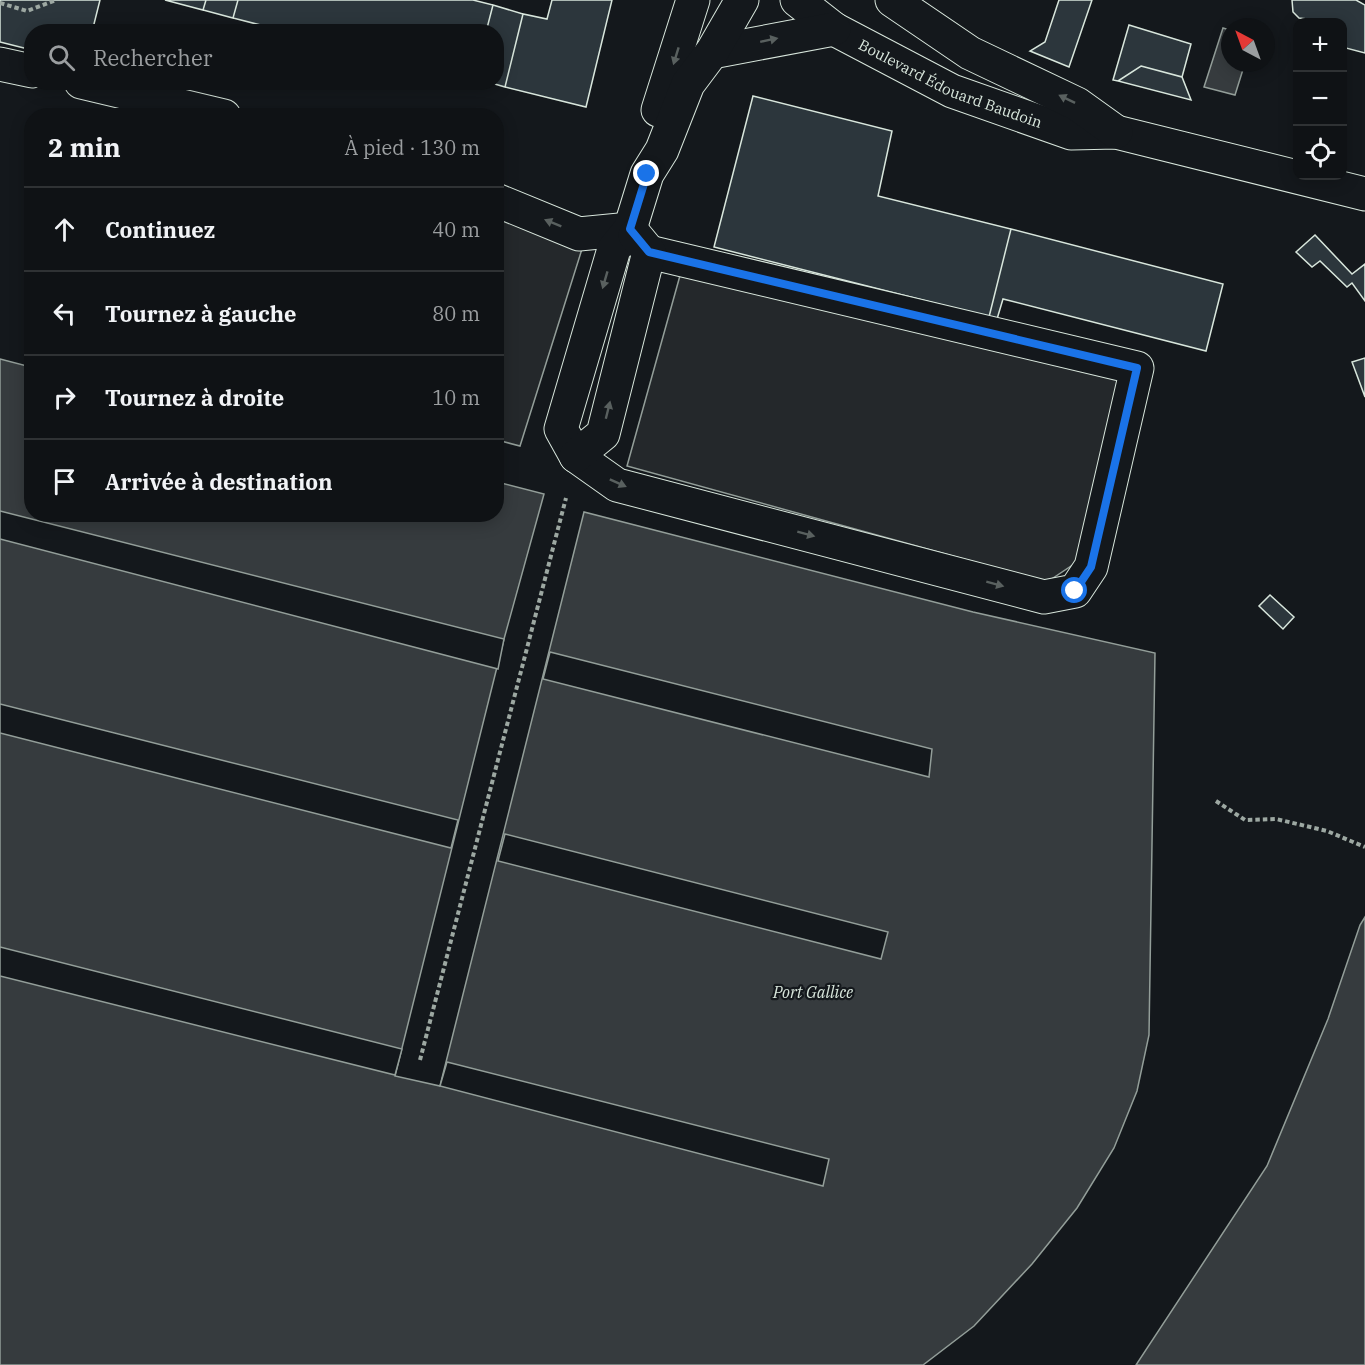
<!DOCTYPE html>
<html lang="fr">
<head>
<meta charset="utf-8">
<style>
  :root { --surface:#0f1215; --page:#181b1e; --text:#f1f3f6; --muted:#9b9ea0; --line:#2f3234 }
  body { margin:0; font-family:"IBM Plex Serif",serif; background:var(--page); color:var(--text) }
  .controls { position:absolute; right:18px; top:18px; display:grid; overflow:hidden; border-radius:12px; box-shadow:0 3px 15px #0003 }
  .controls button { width:54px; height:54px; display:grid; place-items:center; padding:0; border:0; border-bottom:2px solid var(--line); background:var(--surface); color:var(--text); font:30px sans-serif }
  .compass { position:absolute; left:1221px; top:18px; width:54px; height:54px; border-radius:50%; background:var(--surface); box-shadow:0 3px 15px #0003; rotate:319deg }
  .stop { position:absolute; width:18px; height:18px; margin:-14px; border:4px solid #1a73e8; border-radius:50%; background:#fff }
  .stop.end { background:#1a73e8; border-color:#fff; box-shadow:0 2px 6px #0008 }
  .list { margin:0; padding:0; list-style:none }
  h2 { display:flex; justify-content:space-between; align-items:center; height:78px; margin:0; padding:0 24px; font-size:26px }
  h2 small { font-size:20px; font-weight:400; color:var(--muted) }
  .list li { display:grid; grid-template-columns:39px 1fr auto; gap:18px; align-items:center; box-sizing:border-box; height:84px; padding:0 24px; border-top:2px solid var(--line) }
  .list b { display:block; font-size:22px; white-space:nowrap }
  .list em { font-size:20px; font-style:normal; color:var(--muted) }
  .icon { flex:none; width:33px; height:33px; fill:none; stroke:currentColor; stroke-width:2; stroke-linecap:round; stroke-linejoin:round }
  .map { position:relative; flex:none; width:1365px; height:1365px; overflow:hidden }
  .search { position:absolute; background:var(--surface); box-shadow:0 3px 15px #0003; left:24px; top:24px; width:480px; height:66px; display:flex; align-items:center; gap:15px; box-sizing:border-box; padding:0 21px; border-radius:24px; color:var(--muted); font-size:22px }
  .panel { position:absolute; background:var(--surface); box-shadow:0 3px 15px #0003; left:24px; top:108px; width:480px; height:414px; border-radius:24px }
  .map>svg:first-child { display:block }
  .parking { fill:#24282b; stroke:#939e99; stroke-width:1.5 }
  .water { fill:#363b3e; stroke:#939e99; stroke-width:1.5 }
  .pier { fill:#14181c; stroke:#939e99; stroke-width:1.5 }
  .building { fill:#2c363c; stroke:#d8e6dc; stroke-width:1.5 }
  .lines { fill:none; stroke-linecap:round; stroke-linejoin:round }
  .minor-casing { stroke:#d8e6dc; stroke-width:35 }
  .path { stroke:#9da8a2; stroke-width:4; stroke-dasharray:4.5 3; stroke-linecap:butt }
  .minor { stroke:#14181c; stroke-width:33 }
  .oneway { fill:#59605f }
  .route { stroke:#1a73e8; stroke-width:8 }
  .labels { text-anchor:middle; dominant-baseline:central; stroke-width:4.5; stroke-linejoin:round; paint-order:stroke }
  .street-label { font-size:15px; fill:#d8e6dc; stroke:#14181c }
  .water-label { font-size:16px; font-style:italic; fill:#d8e6dc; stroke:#14181c }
</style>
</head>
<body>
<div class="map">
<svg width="1365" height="1365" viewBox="0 0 1365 1365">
  <rect width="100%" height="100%" fill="#14181c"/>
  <path class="parking" d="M496,214L582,249L520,446L497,440Z
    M681,272L1121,376L1077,562L1047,582L627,466Z"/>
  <path class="water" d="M1223,28L1230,30V63H1245L1235,95L1204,87Z
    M0,359L31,367L32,514H496L497,482L544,494L504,639L395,1076L440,1086L584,512L973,612L1155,653L1149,1035L1137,1091L1114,1148L1077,1208L1032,1264L974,1326L923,1365H0Z
    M1365,917V1365H1136L1267,1166L1328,1019L1360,925Z"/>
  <path class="pier" d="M0,511L504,639L498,669L0,539Z
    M550,652L932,749L929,777L543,679Z
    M0,704L458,820L451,848L0,733Z
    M505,834L888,932L881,959L498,861Z
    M0,947L402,1049L395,1075L0,976Z
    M447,1062L829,1159L823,1186L440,1086Z"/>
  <path class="building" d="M0,0H100L92,32H32V50L0,42Z
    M165,0H206L203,10Z
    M206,0H238L233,18L203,10Z
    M238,0H473L493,5L486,32H288L233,18Z
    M552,0H612L586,107L505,87L523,14L547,19Z
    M1059,0H1092L1069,67L1030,51L1045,42Z
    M1292,0H1356L1365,5V53L1342,47V22H1306L1307,19L1299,18L1293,12Z
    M493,5L523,14L505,87L488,82H496V32H486Z
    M1129,25L1191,44L1182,77L1141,66L1118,81L1113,80Z
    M1141,66L1182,77L1191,100L1118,81Z
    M753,96L892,131L878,196L1011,229L989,317L714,247Z
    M1011,229L1223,284L1206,351L1003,299L997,319L989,317Z
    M1315,235L1352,274L1365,264V301L1352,283L1347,287L1320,261L1312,267L1296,252Z
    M1365,358V397L1352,362Z
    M1270,595L1294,617L1283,629L1259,606Z"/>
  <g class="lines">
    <g class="minor-casing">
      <g id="minor">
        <path id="s1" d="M797,0L834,29L952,91L1071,133L1116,132L1365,194"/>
        <path d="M892,0L970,53L1077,104L1116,132"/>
        <path d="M712,52L834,29"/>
        <path d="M0,64L32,71"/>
        <path d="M81,82L224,116"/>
        <path d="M658,110L693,0"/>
        <path d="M496,200L579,234L630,229"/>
        <path d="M649,252L1137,368L1091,567L1075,591L1044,597L617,485L576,456L561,429L614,249L630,229L647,174L662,150L688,84L712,52L742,0"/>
        <path d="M576,456L603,434L649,252L635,235"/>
      </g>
    </g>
    <path class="path" d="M0,3L27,11L56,0
      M1216,801L1245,820L1276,819L1327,831L1365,847
      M420,1060L566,498"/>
    <use href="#minor" class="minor"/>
  </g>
  <defs><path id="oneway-solid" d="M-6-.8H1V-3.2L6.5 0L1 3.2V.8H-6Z" transform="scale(1.5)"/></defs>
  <g class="oneway">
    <use href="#oneway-solid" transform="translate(769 40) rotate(-12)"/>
    <use href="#oneway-solid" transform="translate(676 56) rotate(107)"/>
    <use href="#oneway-solid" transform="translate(1067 99) rotate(-154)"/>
    <use href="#oneway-solid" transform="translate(553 223) rotate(-158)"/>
    <use href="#oneway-solid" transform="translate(605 280) rotate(106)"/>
    <use href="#oneway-solid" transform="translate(608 410) rotate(-76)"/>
    <use href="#oneway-solid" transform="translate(618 483) rotate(24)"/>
    <use href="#oneway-solid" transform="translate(806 534) rotate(15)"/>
    <use href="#oneway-solid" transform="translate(995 584) rotate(15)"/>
  </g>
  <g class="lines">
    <path class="route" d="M647,174L630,229L649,252L1137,368L1091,567L1075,591"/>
  </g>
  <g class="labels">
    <g class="street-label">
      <text stroke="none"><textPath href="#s1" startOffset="176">Boulevard Édouard Baudoin</textPath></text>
    </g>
    <g class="water-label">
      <text x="813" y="992">Port Gallice</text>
    </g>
  </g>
</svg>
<div class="controls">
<button>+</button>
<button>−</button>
<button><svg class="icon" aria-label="locate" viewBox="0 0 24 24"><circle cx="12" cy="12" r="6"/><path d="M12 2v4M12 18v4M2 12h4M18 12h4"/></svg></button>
</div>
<svg class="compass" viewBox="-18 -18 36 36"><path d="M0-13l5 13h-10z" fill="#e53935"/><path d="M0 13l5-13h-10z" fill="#9b9ea0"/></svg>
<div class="stop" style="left:1075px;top:591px"></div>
<div class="stop end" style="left:647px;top:174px"></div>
<div class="search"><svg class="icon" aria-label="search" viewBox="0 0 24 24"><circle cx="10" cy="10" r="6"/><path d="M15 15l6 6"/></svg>Rechercher</div>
<section class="panel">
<h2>2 min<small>À pied · 130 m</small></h2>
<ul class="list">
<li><svg class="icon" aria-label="ahead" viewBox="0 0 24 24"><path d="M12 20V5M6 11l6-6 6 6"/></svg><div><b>Continuez</b></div><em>40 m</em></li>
<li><svg class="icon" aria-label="left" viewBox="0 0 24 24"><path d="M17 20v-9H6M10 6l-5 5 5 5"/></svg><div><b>Tournez à gauche</b></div><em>80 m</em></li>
<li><svg class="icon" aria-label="right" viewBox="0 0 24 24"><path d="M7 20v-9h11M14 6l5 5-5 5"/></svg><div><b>Tournez à droite</b></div><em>10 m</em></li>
<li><svg class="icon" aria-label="arrive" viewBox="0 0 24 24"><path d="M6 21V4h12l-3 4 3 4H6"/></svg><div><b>Arrivée à destination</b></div></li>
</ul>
</section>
</div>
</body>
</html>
